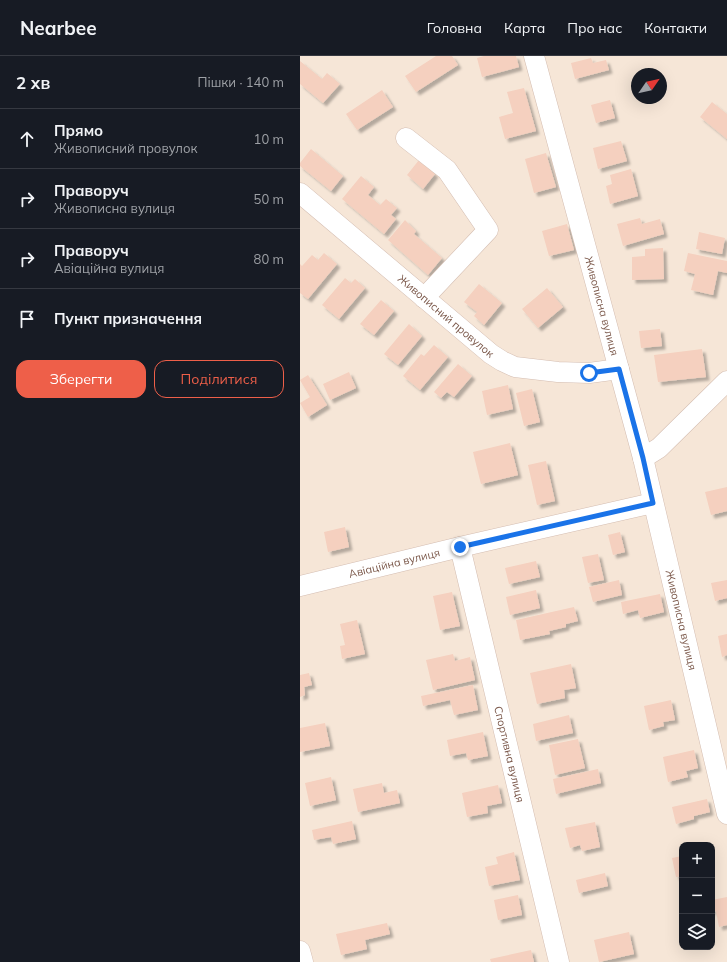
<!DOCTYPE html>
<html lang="uk">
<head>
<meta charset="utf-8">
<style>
  :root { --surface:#171b24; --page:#242831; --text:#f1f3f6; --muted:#9ea1a6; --line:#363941; --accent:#ee5f49 }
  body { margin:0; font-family:Mulish,sans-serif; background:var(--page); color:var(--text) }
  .controls { position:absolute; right:12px; bottom:12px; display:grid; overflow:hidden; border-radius:8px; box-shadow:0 4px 16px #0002 }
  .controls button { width:36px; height:36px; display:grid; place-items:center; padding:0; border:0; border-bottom:1px solid var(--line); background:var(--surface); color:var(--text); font:20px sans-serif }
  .compass { position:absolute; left:331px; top:12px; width:36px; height:36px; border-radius:50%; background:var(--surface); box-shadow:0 4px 16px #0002; rotate:56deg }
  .stop { position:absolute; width:12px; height:12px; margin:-9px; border:3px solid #1a73e8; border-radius:50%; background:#fff }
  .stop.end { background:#1a73e8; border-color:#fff; box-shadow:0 1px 4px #0008 }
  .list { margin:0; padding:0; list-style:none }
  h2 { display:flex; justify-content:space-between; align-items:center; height:52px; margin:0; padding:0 16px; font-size:17px }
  h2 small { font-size:13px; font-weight:400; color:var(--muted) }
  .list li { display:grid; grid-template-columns:26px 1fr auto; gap:12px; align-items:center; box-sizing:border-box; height:60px; padding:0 16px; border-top:1px solid var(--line) }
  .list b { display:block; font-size:15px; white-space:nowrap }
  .list p { margin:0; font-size:13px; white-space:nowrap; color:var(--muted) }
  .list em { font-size:13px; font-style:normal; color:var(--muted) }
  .actions { display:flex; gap:8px; padding:12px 16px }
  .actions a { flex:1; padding:9px 0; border:1px solid var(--accent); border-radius:12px; text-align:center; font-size:14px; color:var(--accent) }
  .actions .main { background:var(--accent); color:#fff }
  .icon { flex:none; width:22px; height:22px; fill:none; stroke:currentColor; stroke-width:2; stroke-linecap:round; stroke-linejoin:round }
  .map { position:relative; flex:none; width:427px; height:906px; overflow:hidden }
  header { display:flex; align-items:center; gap:24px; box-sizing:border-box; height:56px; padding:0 20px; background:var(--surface); border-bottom:1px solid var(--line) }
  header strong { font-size:19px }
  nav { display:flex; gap:22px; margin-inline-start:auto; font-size:14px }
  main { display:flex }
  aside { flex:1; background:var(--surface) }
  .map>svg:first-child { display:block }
  .residential { fill:#f6e6d7; fill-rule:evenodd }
  .building { fill:#f5d0bf; filter:url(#shadow) }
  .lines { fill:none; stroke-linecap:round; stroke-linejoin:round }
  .minor-casing { stroke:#d4bdb1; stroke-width:21 }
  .minor { stroke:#fff; stroke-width:20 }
  .route { stroke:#1a73e8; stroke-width:5 }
  .labels { text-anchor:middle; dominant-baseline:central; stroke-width:3; stroke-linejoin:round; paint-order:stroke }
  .street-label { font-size:11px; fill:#7b584a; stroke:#fff9f1 }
</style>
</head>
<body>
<header>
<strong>Nearbee</strong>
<nav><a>Головна</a><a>Карта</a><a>Про нас</a><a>Контакти</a></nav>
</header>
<main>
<aside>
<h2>2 хв<small>Пішки · 140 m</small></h2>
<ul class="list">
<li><svg class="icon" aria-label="ahead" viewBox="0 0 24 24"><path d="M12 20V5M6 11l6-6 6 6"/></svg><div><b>Прямо</b><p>Живописний провулок</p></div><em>10 m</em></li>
<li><svg class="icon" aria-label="right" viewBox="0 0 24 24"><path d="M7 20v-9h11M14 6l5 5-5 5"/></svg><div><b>Праворуч</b><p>Живописна вулиця</p></div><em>50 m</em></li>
<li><svg class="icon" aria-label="right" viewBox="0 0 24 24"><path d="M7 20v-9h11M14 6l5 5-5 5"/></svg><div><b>Праворуч</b><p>Авіаційна вулиця</p></div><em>80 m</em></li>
<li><svg class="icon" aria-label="arrive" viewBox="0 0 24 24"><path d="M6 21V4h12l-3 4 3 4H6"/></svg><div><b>Пункт призначення</b></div></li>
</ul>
<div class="actions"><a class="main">Зберегти</a><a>Поділитися</a></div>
</aside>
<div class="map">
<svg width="427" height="906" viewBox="0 0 427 906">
  <defs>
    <filter id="shadow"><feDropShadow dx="3.5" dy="3.5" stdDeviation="1" flood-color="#0004"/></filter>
  </defs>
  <rect width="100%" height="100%" fill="#fef4ea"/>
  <path class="residential" d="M0,0H427V906H0ZM337,18H361V42H337ZM382,789H412V891H382Z"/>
  <path class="building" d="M136,0H152L158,9L116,36L105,20Z
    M184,0H216L219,11L182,21L177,2Z
    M291,2L293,7L306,4L309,14L275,23L271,7Z
    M0,5L22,23L27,17L40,28L23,47L0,28Z
    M224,32L236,75L205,83L199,61L213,57L207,36Z
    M82,34L93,51L57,74L46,58Z
    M310,44L315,62L296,67L291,49Z
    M412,46L427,58V83L400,61Z
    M321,85L327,105L298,113L293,92Z
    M11,93L43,120L31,135L0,110V107Z
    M246,97L256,131L234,137L225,103Z
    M119,104L135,118L123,133L107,119Z
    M331,113L338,140L310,148L306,130L312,128L310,119Z
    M61,120L74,131L68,139L80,149L86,143L97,152L91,159L96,163L84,178L42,143Z
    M340,162L342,168L360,163L364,178L323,190L317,168Z
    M105,164L116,175L114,178L142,202L128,219L88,184Z
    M267,168L274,194L249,200L242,175Z
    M399,176L425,182L422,198L396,193Z
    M363,192L364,223L332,224V201L345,200V193Z
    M24,197L37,208L8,243L0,237V208L2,210L12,199L18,204Z
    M388,197L427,205V217L418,215L413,239L391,234L395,218L384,215Z
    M45,222L51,227L55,223L65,232L39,263L22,249Z
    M179,228L202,247L184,269L174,260L177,256L164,246Z
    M247,232L263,251L238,272L222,253Z
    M81,244L94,255L74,279L60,268Z
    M109,268L122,280L98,309L84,298Z
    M360,273L362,290L341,292L339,275Z
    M134,289L148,301L120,334L103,320L121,298L124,300Z
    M402,293L406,321L358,326L354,299Z
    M158,308L172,320L154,341L147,336L141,342L134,336Z
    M49,316L56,332L30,344L23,328Z
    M8,319L27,349L8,361L0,347L10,341L0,324Z
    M208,329L213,353L187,359L182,335Z
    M232,333L240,366L224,370L216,337Z
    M210,387L218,419L181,428L173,396Z
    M246,405L255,445L237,449L228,409Z
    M427,431V455L411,459L405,436Z
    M45,471L49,491L28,496L24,476Z
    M320,476L325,496L313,499L308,479Z
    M298,498L304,524L288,527L282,501Z
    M236,505L240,521L209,528L205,512Z
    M319,524L322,539L293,546L289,531Z
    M427,524V542L415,545L411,527Z
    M236,534L240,552L210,559L206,541Z
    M152,536L160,570L140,574L133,540Z
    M360,538L364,556L340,562L338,554L323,558L321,546Z
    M274,551L278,565L266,568V571L249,575L250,578L220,584L216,564Z
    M57,564L65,598L42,603L40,590L45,589L40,568Z
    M427,578V599L422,601L418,580Z
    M153,598L155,605L170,601L175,624L133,634L126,604Z
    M271,608L276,632L264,634L265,642L237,648L230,617Z
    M9,617L12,629L4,631L5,639L0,641V619Z
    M173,629L178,654L154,659L150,644L123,650L121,640Z
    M371,644L375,664L363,666L364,670L349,674L344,650Z
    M269,659L273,677L236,685L233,668Z
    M25,667L30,690L0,696V672Z
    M183,676L188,700L168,704L166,697L150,700L147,684Z
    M278,683L285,712L255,719L249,689Z
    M394,694L398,712L386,715L388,721L368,726L363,701Z
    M298,713L301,727L256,738L253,723Z
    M31,721L36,744L10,750L5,727Z
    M82,727L84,737L97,734L100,747L58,756L53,733Z
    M198,729L202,747L187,750L188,757L167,761L162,737Z
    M407,743L410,756L394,760V763L376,768L372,751Z
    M52,765L56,783L33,788L31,781L14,784L12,774Z
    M295,766L300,791L282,795L280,789L270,792L265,772Z
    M214,796L220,824L189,830L185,811L198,808L196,801Z
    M382,800V820L376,821L372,802Z
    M305,817L308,830L279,837L276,824Z
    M218,839L222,859L198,864L194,844Z
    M427,841V869L419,871L416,855L412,856V844Z
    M87,867L90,878L65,884L67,893L41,899L36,878Z
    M329,876L334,898L299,906L294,884Z
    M231,894L234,906H191L190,903Z"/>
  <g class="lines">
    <g class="minor-casing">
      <g id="minor">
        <path id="s1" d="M234,0L343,402L427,758"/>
        <path d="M106,82L147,114L188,174L124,242"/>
        <path id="s2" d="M0,137L191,298L202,305L215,311L258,316L289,317L319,313"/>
        <path d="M343,402L359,392L427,325"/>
        <path id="s3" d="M160,491L259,906"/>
        <path id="s4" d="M0,530L160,491L353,447"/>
        <path d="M0,895L3,906"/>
      </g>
    </g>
    <use href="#minor" class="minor"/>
  </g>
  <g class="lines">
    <path class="route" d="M160,491L353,447L343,402L319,313L289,317"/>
  </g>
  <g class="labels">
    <g class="street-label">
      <text stroke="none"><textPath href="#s1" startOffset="259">Живописна вулиця</textPath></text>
      <text stroke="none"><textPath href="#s2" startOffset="191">Живописний провулок</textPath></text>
      <text stroke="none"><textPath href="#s4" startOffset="97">Авіаційна вулиця</textPath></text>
      <text stroke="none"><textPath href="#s1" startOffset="583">Живописна вулиця</textPath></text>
      <text stroke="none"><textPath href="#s3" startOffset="213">Спортивна вулиця</textPath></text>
    </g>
  </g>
</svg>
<div class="controls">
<button>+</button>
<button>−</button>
<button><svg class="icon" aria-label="layers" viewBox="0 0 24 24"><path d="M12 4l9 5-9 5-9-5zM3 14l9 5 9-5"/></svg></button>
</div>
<svg class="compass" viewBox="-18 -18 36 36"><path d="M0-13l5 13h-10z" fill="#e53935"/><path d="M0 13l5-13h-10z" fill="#9ea1a6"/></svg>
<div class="stop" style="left:289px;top:317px"></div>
<div class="stop end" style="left:160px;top:491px"></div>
</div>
</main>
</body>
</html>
